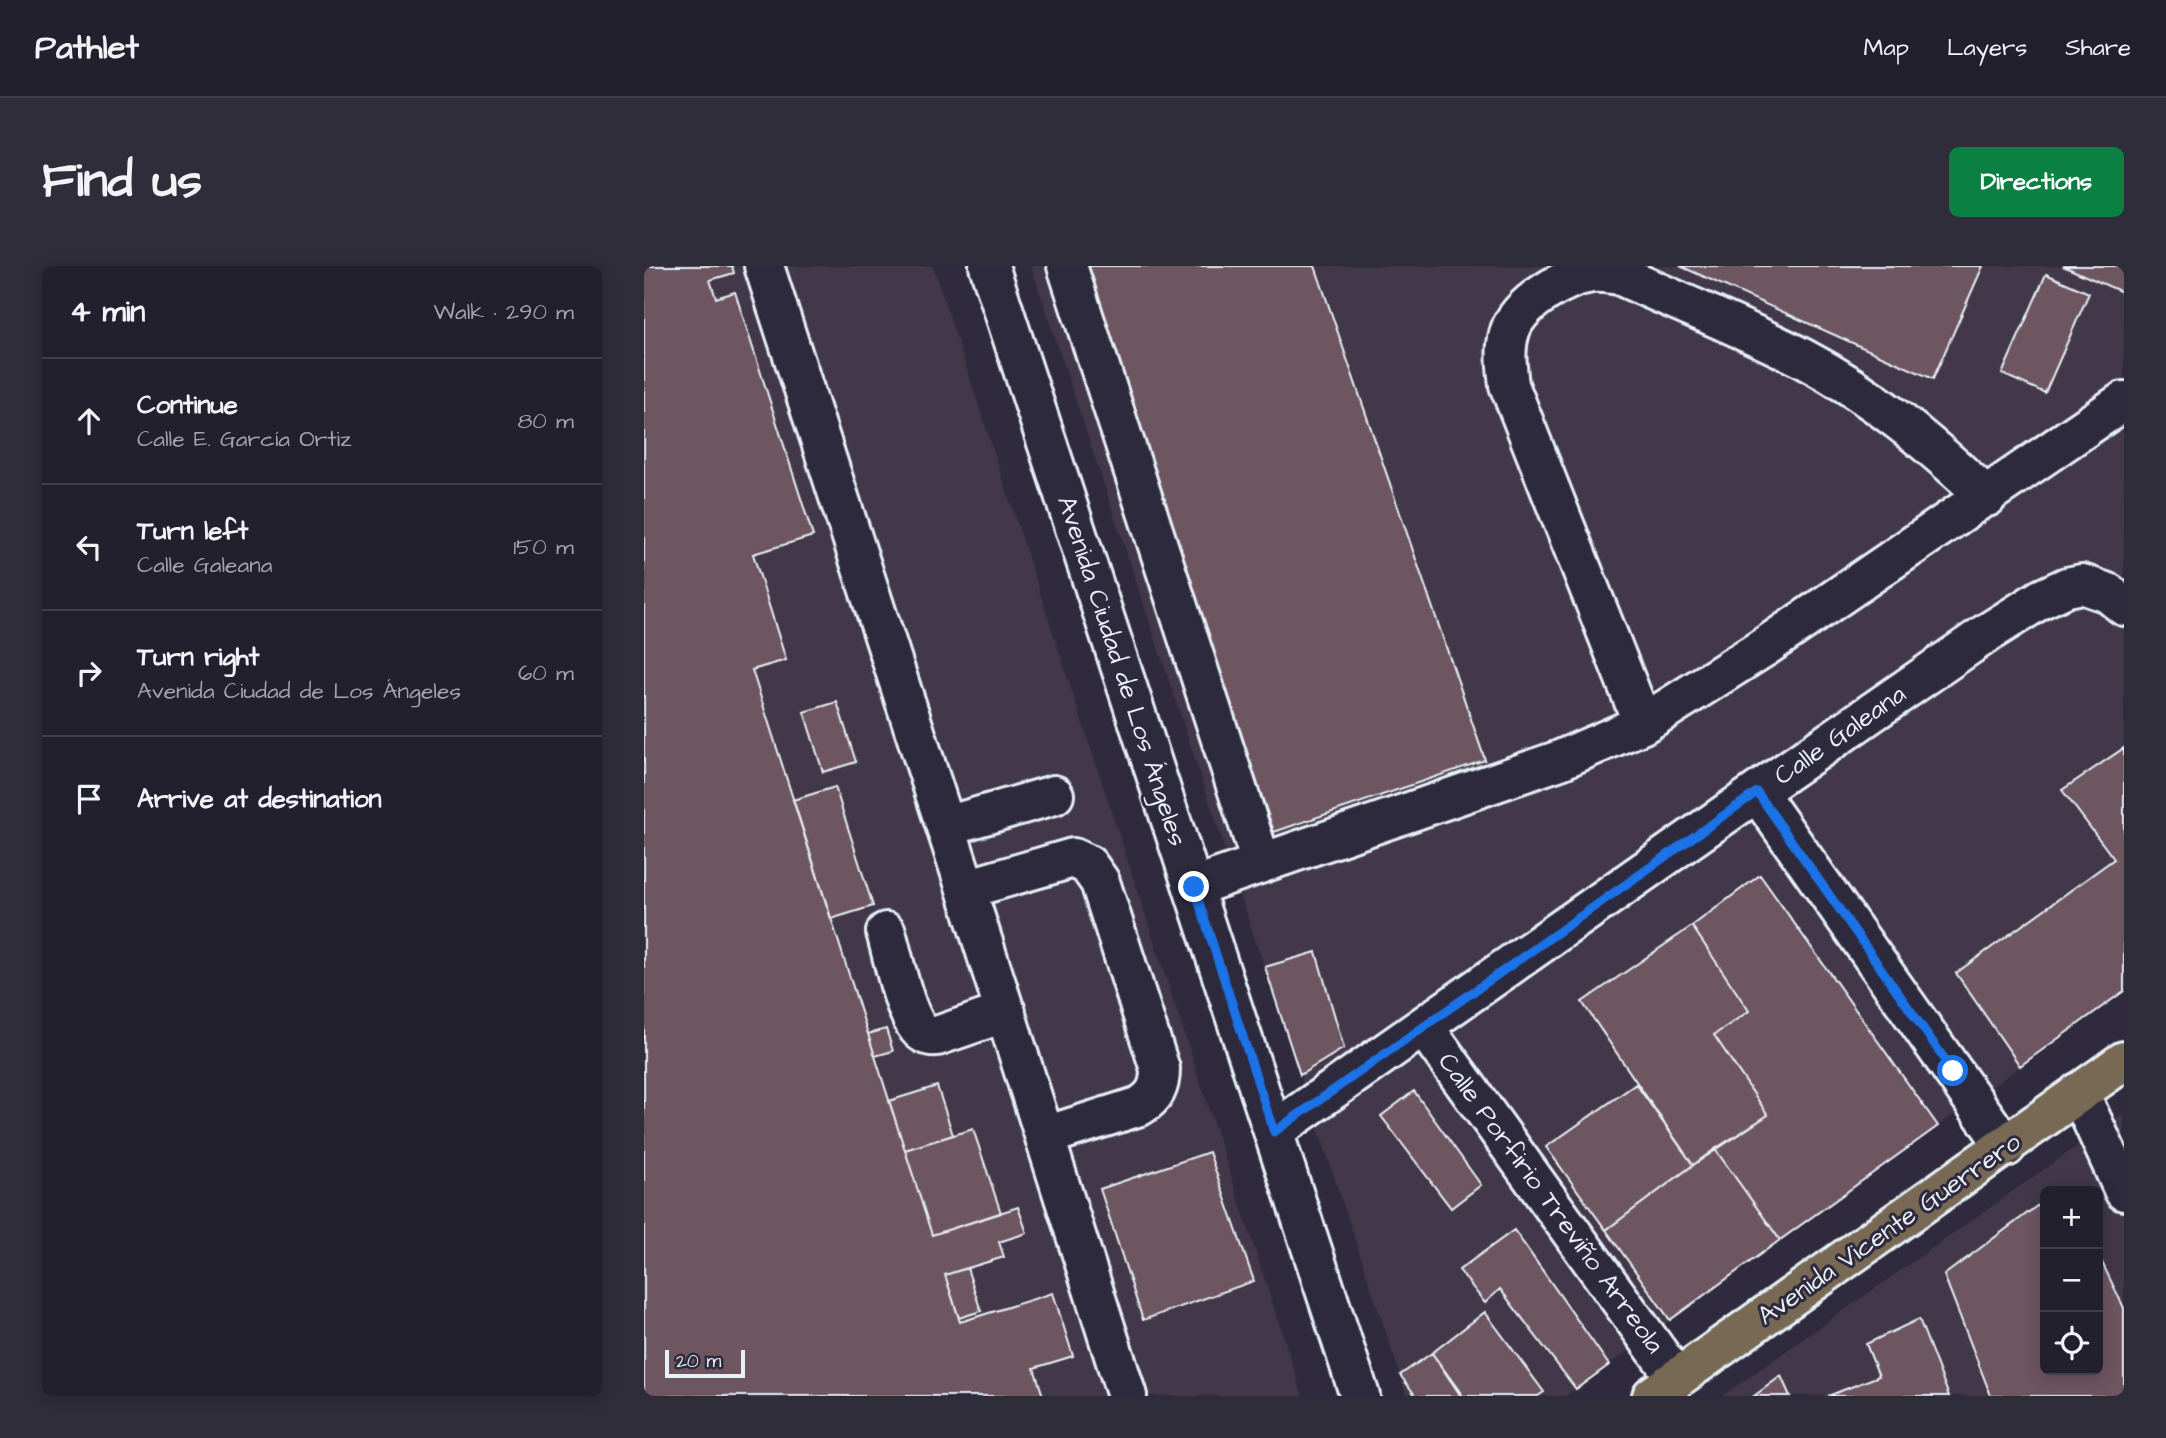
<!DOCTYPE html>
<html lang="en">
<head>
<meta charset="utf-8">
<style>
  :root { --surface:#23202e; --page:#2f2d3a; --text:#f1f3f6; --muted:#a3a3aa; --line:#403e4a; --accent:#0b8043 }
  body { margin:0; font-family:"Architects Daughter",sans-serif; background:var(--page); color:var(--text) }
  .controls { position:absolute; right:21px; bottom:21px; display:grid; overflow:hidden; border-radius:10px; box-shadow:0 4px 18px #0003 }
  .controls button { width:63px; height:63px; display:grid; place-items:center; padding:0; border:0; border-bottom:2px solid var(--line); background:var(--surface); color:var(--text); font:35px sans-serif }
  .scale { position:absolute; left:21px; bottom:18px; width:80px; box-sizing:border-box; padding-left:7px; border:4px solid #e8f1f8; border-top:0; font-size:19px; line-height:24px; white-space:nowrap; color:#e8f1f8; -webkit-text-stroke:5px #2f2a3d; paint-order:stroke }
  .stop { position:absolute; width:21px; height:21px; margin:-16px; border:5px solid #1a73e8; border-radius:50%; background:#fff }
  .stop.end { background:#1a73e8; border-color:#fff; box-shadow:0 2px 7px #0008 }
  .list { margin:0; padding:0; list-style:none }
  h2 { display:flex; justify-content:space-between; align-items:center; height:91px; margin:0; padding:0 28px; font-size:30px }
  h2 small { font-size:23px; font-weight:400; color:var(--muted) }
  .list li { display:grid; grid-template-columns:46px 1fr auto; gap:21px; align-items:center; box-sizing:border-box; height:126px; padding:0 28px; border-top:2px solid var(--line) }
  .list b { display:block; font-size:26px; white-space:nowrap }
  .list p { margin:0; font-size:23px; white-space:nowrap; color:var(--muted) }
  .list em { font-size:23px; font-style:normal; color:var(--muted) }
  .icon { flex:none; width:38px; height:38px; fill:none; stroke:currentColor; stroke-width:2; stroke-linecap:round; stroke-linejoin:round }
  .map { position:relative; flex:none; width:1480px; height:1130px; overflow:hidden; border-radius:10px }
  header { display:flex; align-items:center; gap:42px; box-sizing:border-box; height:98px; padding:0 35px; background:var(--surface); border-bottom:2px solid var(--line) }
  header strong { font-size:33px }
  nav { display:flex; gap:38px; margin-inline-start:auto; font-size:24px }
  .intro { display:flex; align-items:center; justify-content:space-between; box-sizing:border-box; height:168px; padding:0 42px }
  h1 { margin:0; font-size:49px }
  .button { padding:18px 32px; border-radius:10px; background:var(--accent); color:#fff; font-size:24px; font-weight:700 }
  main { display:flex; gap:42px; padding:0 42px }
  aside { flex:1; background:var(--surface); border-radius:10px; box-shadow:0 4px 18px #0003 }
  .map>svg:first-child { display:block }
  .built { fill:#423748; fill-rule:evenodd }
  .building { fill:#6e5661; stroke:#e8f1f8; stroke-width:2 }
  .lines { fill:none; stroke-linecap:round; stroke-linejoin:round }
  .minor-casing { stroke:#e8f1f8; stroke-width:44 }
  .major-casing { stroke:#e8f1f8; stroke-width:44 }
  .minor { stroke:#2f2a3d; stroke-width:38 }
  .major { stroke:#786954; stroke-width:38 }
  .route { stroke:#1a73e8; stroke-width:9 }
  .labels { text-anchor:middle; dominant-baseline:central; stroke-width:6; stroke-linejoin:round; paint-order:stroke }
  .street-label { font-size:26px; fill:#e8f1f8; stroke:#2f2a3d }
</style>
</head>
<body>
<header>
<strong>Pathlet</strong>
<nav><a>Map</a><a>Layers</a><a>Share</a></nav>
</header>
<div class="intro"><h1>Find us</h1><a class="button">Directions</a></div>
<main>
<aside>
<h2>4 min<small>Walk · 290 m</small></h2>
<ul class="list">
<li><svg class="icon" aria-label="ahead" viewBox="0 0 24 24"><path d="M12 20V5M6 11l6-6 6 6"/></svg><div><b>Continue</b><p>Calle E. García Ortiz</p></div><em>80 m</em></li>
<li><svg class="icon" aria-label="left" viewBox="0 0 24 24"><path d="M17 20v-9H6M10 6l-5 5 5 5"/></svg><div><b>Turn left</b><p>Calle Galeana</p></div><em>150 m</em></li>
<li><svg class="icon" aria-label="right" viewBox="0 0 24 24"><path d="M7 20v-9h11M14 6l5 5-5 5"/></svg><div><b>Turn right</b><p>Avenida Ciudad de Los Ángeles</p></div><em>60 m</em></li>
<li><svg class="icon" aria-label="arrive" viewBox="0 0 24 24"><path d="M6 21V4h12l-3 4 3 4H6"/></svg><div><b>Arrive at destination</b></div></li>
</ul>
</aside>
<div class="map">
<svg width="1480" height="1130" viewBox="0 0 1480 1130">
  <rect width="100%" height="100%" fill="#2f2a3d"/>
  <filter id="ink" filterUnits="userSpaceOnUse"><feTurbulence type="fractalNoise" baseFrequency=".0143" numOctaves="2"/><feDisplacementMap in="SourceGraphic" scale="14" xChannelSelector="R" yChannelSelector="G"/><feConvolveMatrix kernelMatrix="1 2 1 2 8 2 1 2 1" color-interpolation-filters="sRGB"/></filter>
  <g filter="url(#ink)">
    <path class="built" d="M0,0H289L659,1130H0Z
      M387,0H1480V725L922,1130H763Z
      M1480,847V1130H1078ZM1401,925H1454V1104H1401Z"/>
    <path class="building" d="M0,0H88L90,7L66,14L72,32L91,26L169,270L109,288L142,394L108,404L288,969L374,941L383,967L355,976L360,991L301,1009L316,1056L409,1027L429,1090L390,1102L399,1130H0Z
      M435,0H671L841,494L630,566Z
      M1036,0H1339L1289,113Z
      M1419,0H1480V27Z
      M1402,8L1445,27L1401,127L1358,108Z
      M193,436L212,496L179,506L160,446Z
      M1480,482V725L1376,800L1312,707L1470,593L1418,524Z
      M191,521L229,640L187,653L149,534Z
      M1116,609L1294,860L1136,974L1071,883L1124,849L1070,769L1105,745L1048,660Z
      M1048,660L1105,745L1070,769L1124,849L1049,899L938,736Z
      M672,686L700,782L656,809L621,701Z
      M242,763L249,785L231,790L224,768Z
      M992,818L1049,899L962,964L902,881Z
      M293,820L309,869L261,884L245,835Z
      M770,825L837,919L807,942L737,850Z
      M329,863L357,947L288,969L261,884Z
      M1071,883L1136,974L1026,1054L962,964Z
      M565,886L610,1015L499,1054L456,923Z
      M1401,934V1104H1454V988L1480,1042V1130H1347L1300,1009Z
      M870,964L965,1099L932,1123L856,1023L841,1037L815,1004Z
      M323,1002L337,1045L315,1052L301,1009Z
      M841,1046L900,1126L894,1130H817L788,1087Z
      M1275,1053L1305,1130H1184L1235,1110L1222,1078Z
      M788,1087L819,1130H772L756,1109Z
      M1137,1110L1146,1130H1110Z"/>
    <g class="lines">
      <g class="minor-casing">
        <path id="minor" d="M120,0L322,623L483,1130
          M345,0L716,1130
          M423,0L617,596
          M999,458L865,119C863,101 860,83 866,65C875,37 920,11 948,7C957,6 967,8 975,9C1036,37 1101,62 1160,93C1229,129 1287,179 1343,231
          M1113,526L1362,881
          M302,560L410,529
          M549,621L916,494L999,458L1119,382L1480,135
          M322,623L429,592L444,599L456,616L516,803C516,821 511,831 496,840L401,870
          M242,666C249,690 259,743 274,762C279,768 285,771 293,770L362,746
          M780,761L1033,1113
          M1435,826L1480,925
          M630,865L1113,526L1343,367L1397,333L1423,321L1438,318L1464,327L1480,340"/>
      </g>
      <g class="major-casing">
        <path id="major" d="M1008,1130L1480,795"/>
      </g>
      <use href="#minor" class="minor"/>
      <use href="#major" class="major"/>
    </g>
  </g>
  <g class="lines" filter="url(#ink)">
    <path class="route" d="M550,621L630,866L1113,526L1309,805"/>
  </g>
  <g class="labels">
    <g class="street-label">
      <text transform="translate(478 405) rotate(72)">Avenida Ciudad de Los Ángeles</text>
      <text transform="translate(1196 469) rotate(-35)">Calle Galeana</text>
      <text transform="translate(907 937) rotate(54)">Calle Porfirio Treviño Arreola</text>
      <text transform="translate(1245 963) rotate(-35)">Avenida Vicente Guerrero</text>
    </g>
  </g>
</svg>
<div class="controls">
<button>+</button>
<button>−</button>
<button><svg class="icon" aria-label="locate" viewBox="0 0 24 24"><circle cx="12" cy="12" r="6"/><path d="M12 2v4M12 18v4M2 12h4M18 12h4"/></svg></button>
</div>
<div class="scale">20 m</div>
<div class="stop" style="left:1309px;top:805px"></div>
<div class="stop end" style="left:550px;top:621px"></div>
</div>
</main>
</body>
</html>
